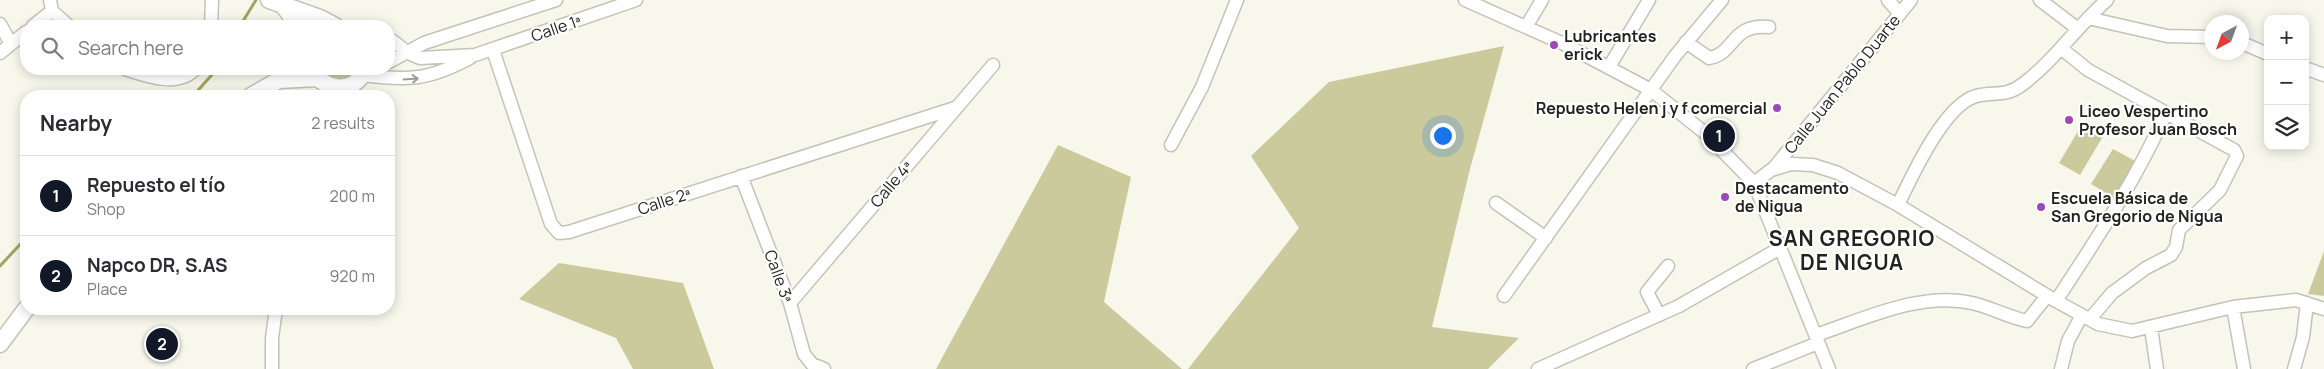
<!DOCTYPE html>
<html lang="en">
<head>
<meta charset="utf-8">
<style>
  :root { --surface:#fff; --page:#f7f7f7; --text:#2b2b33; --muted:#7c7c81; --line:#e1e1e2; --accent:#111827 }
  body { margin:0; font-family:Manrope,sans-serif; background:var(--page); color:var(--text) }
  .controls { position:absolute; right:15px; top:15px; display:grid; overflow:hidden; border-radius:10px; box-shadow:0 2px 12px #0003 }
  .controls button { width:45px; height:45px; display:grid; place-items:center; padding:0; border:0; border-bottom:1px solid var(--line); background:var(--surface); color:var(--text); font:25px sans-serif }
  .compass { position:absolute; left:2204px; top:15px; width:45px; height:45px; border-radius:50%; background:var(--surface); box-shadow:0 2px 12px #0003; rotate:221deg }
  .you { position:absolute; left:1442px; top:135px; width:18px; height:18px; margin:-12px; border:4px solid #fff; border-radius:50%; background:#1a73e8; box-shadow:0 0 0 8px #1a73e833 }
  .badge { display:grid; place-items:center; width:32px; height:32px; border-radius:50%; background:var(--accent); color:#fff; font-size:16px; font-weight:700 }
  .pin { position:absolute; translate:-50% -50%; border:2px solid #fff; box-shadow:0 1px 5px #0006 }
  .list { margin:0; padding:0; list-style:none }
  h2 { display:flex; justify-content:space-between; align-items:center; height:65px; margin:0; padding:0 20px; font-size:21px }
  h2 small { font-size:16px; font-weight:400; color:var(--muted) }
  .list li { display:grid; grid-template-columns:32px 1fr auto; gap:15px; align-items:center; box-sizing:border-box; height:80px; padding:0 20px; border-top:1px solid var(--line) }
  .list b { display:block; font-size:19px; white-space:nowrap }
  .list p { margin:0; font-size:16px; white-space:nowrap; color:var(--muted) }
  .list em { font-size:16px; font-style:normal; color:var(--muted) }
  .icon { flex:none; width:28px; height:28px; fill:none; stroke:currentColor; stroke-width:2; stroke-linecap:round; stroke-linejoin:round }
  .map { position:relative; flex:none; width:2324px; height:369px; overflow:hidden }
  .search { position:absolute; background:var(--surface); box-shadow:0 2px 12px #0003; left:20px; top:20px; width:375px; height:55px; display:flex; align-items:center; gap:12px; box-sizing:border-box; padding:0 18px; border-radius:20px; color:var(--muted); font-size:19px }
  .panel { position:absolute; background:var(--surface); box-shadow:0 2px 12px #0003; left:20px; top:90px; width:375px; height:225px; border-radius:20px }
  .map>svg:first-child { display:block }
  .green { fill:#caca9d }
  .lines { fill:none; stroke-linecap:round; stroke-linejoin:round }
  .stream { stroke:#a5a35d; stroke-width:3 }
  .minor-casing { stroke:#c3c3b8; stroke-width:15 }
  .major-casing { stroke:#c3c3b8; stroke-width:19 }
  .minor { stroke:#fff; stroke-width:12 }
  .major { stroke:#fff; stroke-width:16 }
  .oneway { stroke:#9c9c9a }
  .poi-dot { fill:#9c48b7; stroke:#fff; stroke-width:2 }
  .labels { text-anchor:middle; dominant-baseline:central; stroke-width:4.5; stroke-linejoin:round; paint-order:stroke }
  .street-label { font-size:16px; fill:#23231e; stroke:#fff }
  .poi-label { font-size:16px; font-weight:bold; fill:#23231e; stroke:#fff; text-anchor:start }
  .district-label { font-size:21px; font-weight:bold; letter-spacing:1px; fill:#23231e; stroke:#fff }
</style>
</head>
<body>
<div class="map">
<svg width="2324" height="369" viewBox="0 0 2324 369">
  <rect width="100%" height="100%" fill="#f7f7eb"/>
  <path class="green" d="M1504,46L1470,169L1432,327L1519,338L1488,369H1188L1299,228L1251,156L1329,82Z
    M316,69H362L339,85Z
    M2081,126L2102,138L2080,175L2059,163Z
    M1058,145L1131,177L1104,302L1182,369H936Z
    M2113,149L2137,162L2114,198L2091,184Z
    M2324,251V296L2308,294Z
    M559,263L683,283L714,369H633L616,338L519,299Z"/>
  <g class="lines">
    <path class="stream" d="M240,26L256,0
      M193,96L217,69
      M0,266L26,238"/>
    <g class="minor-casing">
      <path id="minor" d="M50,0L52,11L69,26
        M1465,0L1564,44L1651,90L1705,133L1754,183L1829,369
        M1888,0L1900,14
        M2040,0L2078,29
        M2088,18L2167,36L2212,37
        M0,24L11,44
        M33,26L52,11
        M211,26L212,0
        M1526,27L1542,0
        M393,41L408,53L420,58L475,55L636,0
        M1686,42L1709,58C1735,54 1731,23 1769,27
        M2242,43L2268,54
        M2062,49L2088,70L2234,150L2237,156L2220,190L2179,230L2176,247L2171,255L2146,268L2112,293L2090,319
        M493,50L551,224L559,233L569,232L955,108
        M0,53L26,32
        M389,62L424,43L556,0
        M1609,67L1649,0
        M2305,68L2324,75
        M125,69C146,76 179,88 195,69
        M362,75C408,81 429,80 470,58
        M1171,145L1202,87L1237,0
        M1773,169L1911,0
        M741,176L790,303L804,354L812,364L824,369
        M1754,183L1771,170L1791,164L1813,165L1838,173L1898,205L2056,301L2098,324L2132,331L2233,307L2296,300L2324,309
        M1496,203L1546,238
        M1898,205C1912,176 1944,105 1976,96C1995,91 2005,98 2023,84C2055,60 2077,26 2107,0
        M1504,296L1675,56L1722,0
        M2056,301C2096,240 2136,180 2166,113
        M790,303L993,65
        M2233,307L2244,369
        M1659,315L1647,292L1668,266
        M2151,328L2157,369
        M1816,335C1864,319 1921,291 1972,303C1990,307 2008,317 2027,321L2047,296
        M272,369V338L276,309
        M1538,369L1679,306L1780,248
        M1753,369L1818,343
        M2061,369L2068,341L2082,315
        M2294,369L2303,337L2307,303"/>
    </g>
    <g class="major-casing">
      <path id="major" d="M269,0L320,18L335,26
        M283,5L298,26
        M312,69C323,92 355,95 365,69
        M279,80L317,78
        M251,96L279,80L292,69
        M0,344L26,309"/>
    </g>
    <use href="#minor" class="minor"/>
    <use href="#major" class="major"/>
  </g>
  <defs><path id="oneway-shaft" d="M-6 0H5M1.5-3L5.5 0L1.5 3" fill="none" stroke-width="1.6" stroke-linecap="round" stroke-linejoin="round" transform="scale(1.25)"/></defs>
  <use class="oneway" href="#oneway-shaft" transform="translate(411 79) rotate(-4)"/>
  <g class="poi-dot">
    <circle cx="1554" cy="45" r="5"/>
    <circle cx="1777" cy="108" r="5"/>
    <circle cx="2069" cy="120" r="5"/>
    <circle cx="1725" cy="197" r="5"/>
    <circle cx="2041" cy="207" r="5"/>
  </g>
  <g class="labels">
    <g class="street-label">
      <text transform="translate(556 28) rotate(-19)">Calle 1ª</text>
      <text transform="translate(1842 84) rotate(-51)">Calle Juan Pablo Duarte</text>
      <text transform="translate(891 184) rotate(-50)">Calle 4ª</text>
      <text transform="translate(664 201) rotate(-18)">Calle 2ª</text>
      <text transform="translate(779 276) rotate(70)">Calle 3ª</text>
    </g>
    <g class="poi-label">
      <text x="1564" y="36">Lubricantes<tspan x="1564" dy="18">erick</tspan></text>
      <text x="1767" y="108" text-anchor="end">Repuesto Helen j y f comercial</text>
      <text x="2079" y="111">Liceo Vespertino<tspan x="2079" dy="18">Profesor Juan Bosch</tspan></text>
      <text x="1735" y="188">Destacamento<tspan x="1735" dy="18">de Nigua</tspan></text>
      <text x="2051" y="198">Escuela Básica de<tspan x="2051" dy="18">San Gregorio de Nigua</tspan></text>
    </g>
    <g class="district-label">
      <text x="1852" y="238">SAN GREGORIO<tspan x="1852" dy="24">DE NIGUA</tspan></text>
    </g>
  </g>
</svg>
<div class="controls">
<button>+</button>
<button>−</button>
<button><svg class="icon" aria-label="layers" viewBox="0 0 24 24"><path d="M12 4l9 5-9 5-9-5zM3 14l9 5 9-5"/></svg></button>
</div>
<svg class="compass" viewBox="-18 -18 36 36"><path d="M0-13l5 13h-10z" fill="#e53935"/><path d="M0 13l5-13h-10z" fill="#7c7c81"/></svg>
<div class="you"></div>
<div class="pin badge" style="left:1719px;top:136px">1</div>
<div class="pin badge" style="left:162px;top:344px">2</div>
<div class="search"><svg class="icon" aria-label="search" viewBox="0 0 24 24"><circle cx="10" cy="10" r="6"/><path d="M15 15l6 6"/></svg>Search here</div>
<section class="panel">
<h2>Nearby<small>2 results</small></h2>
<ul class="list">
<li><span class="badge">1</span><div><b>Repuesto el tío</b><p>Shop</p></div><em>200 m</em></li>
<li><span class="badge">2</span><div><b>Napco DR, S.AS</b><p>Place</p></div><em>920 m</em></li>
</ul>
</section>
</div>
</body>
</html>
